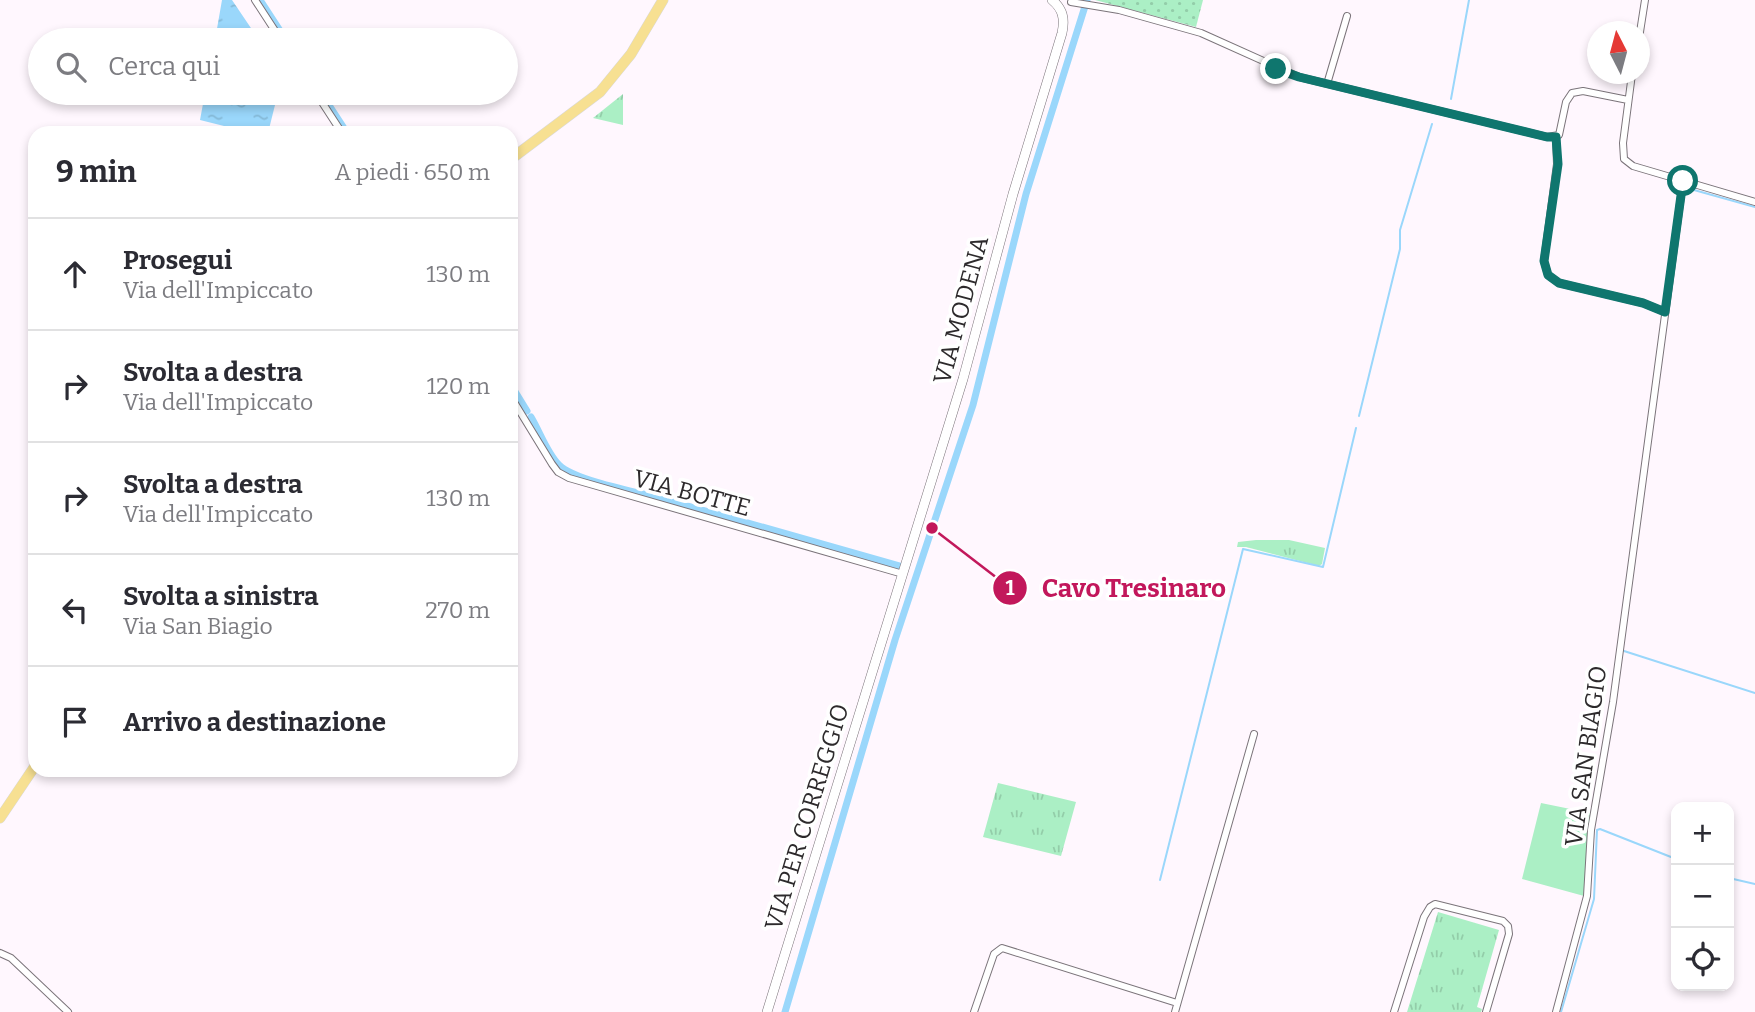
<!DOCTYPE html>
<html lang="it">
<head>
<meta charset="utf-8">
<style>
  :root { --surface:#fff; --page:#f2f2f3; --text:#2b2b33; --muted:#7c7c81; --line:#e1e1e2 }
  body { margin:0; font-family:Bitter,serif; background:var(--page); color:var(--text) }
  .controls { position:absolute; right:21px; bottom:21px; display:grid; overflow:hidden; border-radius:14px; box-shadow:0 4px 10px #0003 }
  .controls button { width:63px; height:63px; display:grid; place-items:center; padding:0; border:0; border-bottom:2px solid var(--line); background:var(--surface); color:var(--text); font:35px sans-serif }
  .compass { position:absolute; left:1587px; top:21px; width:63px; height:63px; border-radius:50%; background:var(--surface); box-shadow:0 4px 10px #0003; rotate:354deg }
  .stop { position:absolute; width:21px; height:21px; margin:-16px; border:5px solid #0f766e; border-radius:50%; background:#fff }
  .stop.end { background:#0f766e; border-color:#fff; box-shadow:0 2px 7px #0008 }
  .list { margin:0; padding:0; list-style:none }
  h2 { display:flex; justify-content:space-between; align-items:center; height:91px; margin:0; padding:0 28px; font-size:30px }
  h2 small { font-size:23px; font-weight:400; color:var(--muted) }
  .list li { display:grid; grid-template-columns:46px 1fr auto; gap:21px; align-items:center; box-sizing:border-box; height:112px; padding:0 28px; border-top:2px solid var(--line) }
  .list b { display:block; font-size:26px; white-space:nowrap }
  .list p { margin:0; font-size:23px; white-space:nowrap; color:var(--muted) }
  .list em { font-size:23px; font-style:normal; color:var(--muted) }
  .icon { flex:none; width:38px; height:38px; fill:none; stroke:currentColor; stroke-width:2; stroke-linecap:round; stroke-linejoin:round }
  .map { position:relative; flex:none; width:1755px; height:1012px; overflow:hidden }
  .search { position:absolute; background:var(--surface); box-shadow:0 4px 10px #0003; left:28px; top:28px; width:490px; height:77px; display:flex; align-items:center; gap:18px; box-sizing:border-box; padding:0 24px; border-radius:38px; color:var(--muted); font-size:26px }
  .panel { position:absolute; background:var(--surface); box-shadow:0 4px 10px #0003; left:28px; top:126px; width:490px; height:651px; border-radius:21px }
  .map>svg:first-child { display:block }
  .grass { fill:url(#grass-tufts) }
  .park { fill:url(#park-dots) }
  .garden { fill:#abefc5 }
  .water { fill:url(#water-ripples) }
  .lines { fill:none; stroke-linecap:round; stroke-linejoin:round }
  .stream { stroke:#9ad7fb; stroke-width:2 }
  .canal { stroke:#9ad7fb; stroke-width:7 }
  .street-casing { stroke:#7b747a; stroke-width:8 }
  .secondary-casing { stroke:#7b747a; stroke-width:10 }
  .primary-casing { stroke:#d9d9d9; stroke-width:11 }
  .street { stroke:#fff; stroke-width:6 }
  .secondary { stroke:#fff; stroke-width:9 }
  .primary { stroke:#f7e092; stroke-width:10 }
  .route { stroke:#0f766e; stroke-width:9 }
  .labels { text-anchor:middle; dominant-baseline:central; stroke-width:7; stroke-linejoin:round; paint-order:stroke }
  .street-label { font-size:24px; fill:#2d2a2c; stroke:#fff }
  .leader { fill:none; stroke:#c2185b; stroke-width:2.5 }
  .callout-dot { fill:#c2185b; stroke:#fff; stroke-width:2.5 }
  .mark-label { font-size:21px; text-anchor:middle; font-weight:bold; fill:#fff }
  .callout-label { font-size:26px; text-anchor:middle; font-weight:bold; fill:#c2185b; stroke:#fff; stroke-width:7; stroke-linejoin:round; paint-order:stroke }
</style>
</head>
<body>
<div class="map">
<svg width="1755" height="1012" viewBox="0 0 1755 1012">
  <defs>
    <pattern id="grass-tufts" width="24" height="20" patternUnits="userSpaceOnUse" patternTransform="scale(1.75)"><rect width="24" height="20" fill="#abefc5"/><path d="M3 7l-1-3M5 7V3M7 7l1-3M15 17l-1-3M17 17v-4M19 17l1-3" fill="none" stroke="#93cda9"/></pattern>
    <pattern id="park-dots" width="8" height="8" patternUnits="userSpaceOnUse" patternTransform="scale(1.75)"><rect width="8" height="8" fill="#abefc5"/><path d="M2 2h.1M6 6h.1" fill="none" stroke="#93cda9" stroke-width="1.8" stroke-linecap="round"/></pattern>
    <pattern id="water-ripples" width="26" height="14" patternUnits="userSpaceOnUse" patternTransform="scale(1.75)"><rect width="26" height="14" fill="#9ad7fb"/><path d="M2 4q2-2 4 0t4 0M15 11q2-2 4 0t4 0" fill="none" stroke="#85b9d7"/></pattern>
  </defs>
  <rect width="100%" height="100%" fill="#fff7fe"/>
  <path class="grass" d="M623,94V125L593,118Z
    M1256,540H1289L1325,548L1322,564L1319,566L1246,547H1237L1238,542Z
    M998,783L1076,802L1061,856L983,837Z
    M1438,912L1499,930L1477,1007L1482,1009L1481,1012H1407Z"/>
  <path class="park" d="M1095,0H1203L1196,27Z"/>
  <path class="garden" d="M1541,803L1590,813L1584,896L1522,879Z"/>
  <path class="water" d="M222,0H232L259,40H215Z
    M205,93H278L268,133H252L200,120Z"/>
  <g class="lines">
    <path class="stream" d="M1451,99L1469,0
      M1694,190L1755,207
      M1359,416L1400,249V230L1432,124
      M1624,651L1755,693
      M1729,878L1755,884
      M1160,880L1243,549L1323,567L1356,428
      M1561,1012L1594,899L1597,830L1600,829L1676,859"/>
    <path class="canal" d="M260,0L286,40
      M321,93L347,133
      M511,385L527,411
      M531,417C540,432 547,453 559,465C575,481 641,493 664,499
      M670,501L900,566
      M785,1012L895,640L973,405L1026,194L1087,0"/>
    <g class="street-casing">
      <path id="street" d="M255,0L281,40
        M1071,2L1119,10L1201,33L1299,77L1547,137L1559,135L1566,102L1572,93L1583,91L1628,100
        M1640,32L1645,0
        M1632,74L1623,143L1624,159L1633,166L1755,202
        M1327,84L1347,16
        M316,93L342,133
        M1556,137L1557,164L1544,261L1548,275L1559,283L1643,303L1665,312
        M511,397L552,464L558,472L569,478L903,574
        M0,953L11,958L68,1012
        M974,1012L994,954L1002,948L1177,1003
        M1175,1012L1254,734
        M1394,1012L1424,917L1430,907L1435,904L1503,921L1508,926L1509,934L1486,1012
        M1556,1012L1587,896L1591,830L1613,702L1683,181"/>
    </g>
    <g class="secondary-casing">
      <path id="secondary" d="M767,1012L963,379L1013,194L1062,33C1065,19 1063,9 1052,0"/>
    </g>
    <g class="primary-casing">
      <path id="primary" d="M511,159L600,92L631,54L663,0
        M0,818L35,766"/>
    </g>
    <use href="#street" class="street"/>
    <use href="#secondary" class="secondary"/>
    <use href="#primary" class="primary"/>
  </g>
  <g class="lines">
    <path class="route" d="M1276,69L1299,77L1547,137H1556L1558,164L1544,261L1548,275L1559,283L1643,303L1665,312L1683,181"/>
  </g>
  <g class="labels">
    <g class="street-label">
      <text transform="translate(961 310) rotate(-75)">VIA MODENA</text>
      <text transform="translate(692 493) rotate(15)">VIA BOTTE</text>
      <text transform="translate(1586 756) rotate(-82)">VIA SAN BIAGIO</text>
      <text transform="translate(807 817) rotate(-73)">VIA PER CORREGGIO</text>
    </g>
  </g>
  <path class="leader" d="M932 528L1010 588"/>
  <g class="callout-dot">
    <circle cx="932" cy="528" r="7"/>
    <circle cx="1010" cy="588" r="18"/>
  </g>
  <g class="mark-label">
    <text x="1010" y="595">1</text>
  </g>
  <g class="callout-label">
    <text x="1134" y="597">Cavo Tresinaro</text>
  </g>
</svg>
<div class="controls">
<button>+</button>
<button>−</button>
<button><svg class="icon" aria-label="locate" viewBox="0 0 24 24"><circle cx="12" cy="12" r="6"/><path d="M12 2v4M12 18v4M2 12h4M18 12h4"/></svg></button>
</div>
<svg class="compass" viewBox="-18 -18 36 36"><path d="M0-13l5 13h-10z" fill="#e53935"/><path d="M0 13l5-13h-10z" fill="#7c7c81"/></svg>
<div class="stop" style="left:1683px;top:181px"></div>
<div class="stop end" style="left:1276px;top:69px"></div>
<div class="search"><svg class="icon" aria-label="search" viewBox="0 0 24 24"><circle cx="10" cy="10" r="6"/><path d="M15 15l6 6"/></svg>Cerca qui</div>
<section class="panel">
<h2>9 min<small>A piedi · 650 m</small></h2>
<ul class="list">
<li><svg class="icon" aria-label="ahead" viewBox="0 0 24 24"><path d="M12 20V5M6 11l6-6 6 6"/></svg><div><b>Prosegui</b><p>Via dell'Impiccato</p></div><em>130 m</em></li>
<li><svg class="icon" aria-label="right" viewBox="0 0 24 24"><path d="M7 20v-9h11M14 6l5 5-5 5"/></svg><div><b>Svolta a destra</b><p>Via dell'Impiccato</p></div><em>120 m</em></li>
<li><svg class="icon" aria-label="right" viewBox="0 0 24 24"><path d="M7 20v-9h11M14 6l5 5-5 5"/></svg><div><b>Svolta a destra</b><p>Via dell'Impiccato</p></div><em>130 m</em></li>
<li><svg class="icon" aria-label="left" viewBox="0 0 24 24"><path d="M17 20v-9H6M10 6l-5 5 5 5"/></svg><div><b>Svolta a sinistra</b><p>Via San Biagio</p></div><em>270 m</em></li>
<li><svg class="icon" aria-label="arrive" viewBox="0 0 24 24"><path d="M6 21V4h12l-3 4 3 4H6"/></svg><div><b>Arrivo a destinazione</b></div></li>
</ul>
</section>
</div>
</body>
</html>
